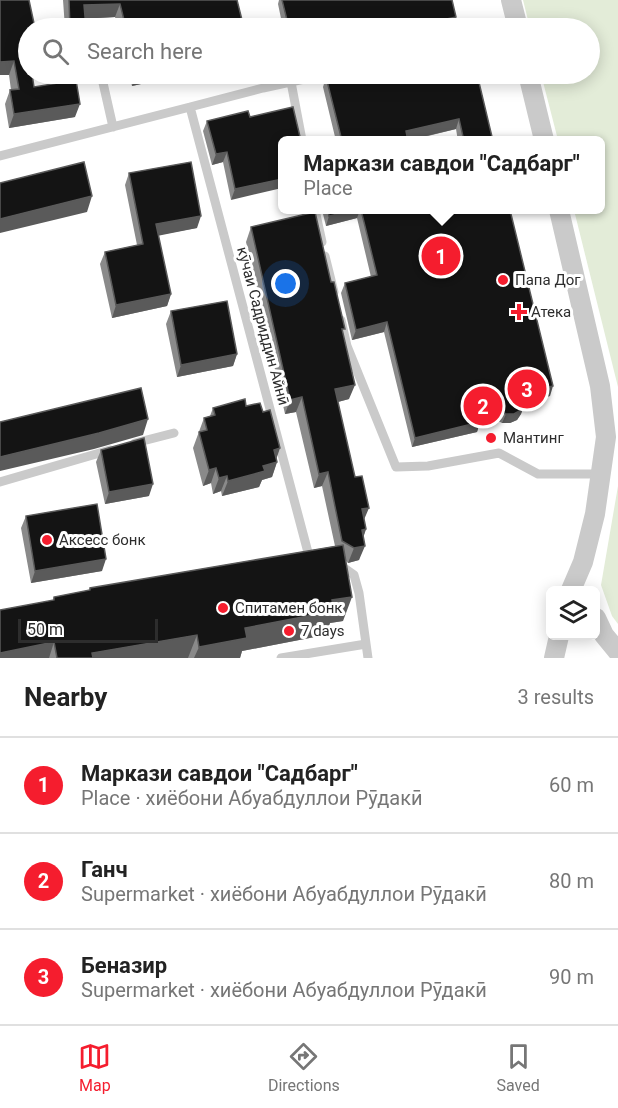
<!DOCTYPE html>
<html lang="en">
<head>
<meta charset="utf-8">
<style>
  :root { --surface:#fff; --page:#f6f6f6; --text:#222; --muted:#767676; --line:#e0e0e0; --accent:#f51d2e }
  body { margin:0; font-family:Roboto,sans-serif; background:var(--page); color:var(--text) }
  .controls { position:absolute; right:18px; bottom:18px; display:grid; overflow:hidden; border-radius:9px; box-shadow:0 3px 15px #0003 }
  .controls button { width:54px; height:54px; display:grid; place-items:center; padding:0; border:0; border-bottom:2px solid var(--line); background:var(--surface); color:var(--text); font:30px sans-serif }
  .scale { position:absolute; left:18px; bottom:15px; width:140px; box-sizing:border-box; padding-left:6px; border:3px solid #2d2d2d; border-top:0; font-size:16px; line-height:21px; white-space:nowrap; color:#2d2d2d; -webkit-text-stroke:4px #fff; paint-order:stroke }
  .you { position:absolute; left:286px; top:284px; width:21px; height:21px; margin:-15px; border:4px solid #fff; border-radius:50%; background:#1a73e8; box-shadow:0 0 0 9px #1a73e833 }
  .badge { display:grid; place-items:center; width:39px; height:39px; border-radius:50%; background:var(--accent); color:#fff; font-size:20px; font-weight:700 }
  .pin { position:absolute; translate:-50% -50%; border:3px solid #fff; box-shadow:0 2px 6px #0006 }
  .popup { position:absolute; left:278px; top:136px; width:327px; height:78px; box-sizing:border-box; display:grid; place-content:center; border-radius:9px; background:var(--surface); filter:drop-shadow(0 2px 4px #0005); font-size:20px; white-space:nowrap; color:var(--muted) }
  .popup b { font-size:22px; color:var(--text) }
  .popup::after { content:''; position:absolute; left:50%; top:100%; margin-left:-12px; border:12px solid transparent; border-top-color:var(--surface) }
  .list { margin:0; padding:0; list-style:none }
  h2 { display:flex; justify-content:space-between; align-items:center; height:78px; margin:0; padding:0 24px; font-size:26px }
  h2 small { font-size:20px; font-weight:400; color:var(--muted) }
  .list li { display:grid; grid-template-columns:39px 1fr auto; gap:18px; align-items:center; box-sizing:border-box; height:96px; padding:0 24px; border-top:2px solid var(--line) }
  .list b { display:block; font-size:22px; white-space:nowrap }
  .list p { margin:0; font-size:20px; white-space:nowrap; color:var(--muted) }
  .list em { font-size:20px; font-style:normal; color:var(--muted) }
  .icon { flex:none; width:33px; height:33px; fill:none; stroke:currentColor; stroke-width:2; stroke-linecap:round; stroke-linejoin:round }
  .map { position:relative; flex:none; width:618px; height:658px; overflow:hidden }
  .search { position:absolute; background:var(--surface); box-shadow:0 3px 15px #0003; left:18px; right:18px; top:18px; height:66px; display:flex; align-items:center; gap:15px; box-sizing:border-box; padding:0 21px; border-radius:33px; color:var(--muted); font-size:22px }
  .sheet { height:366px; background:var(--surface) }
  nav { display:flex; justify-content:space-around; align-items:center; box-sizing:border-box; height:84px; border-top:2px solid var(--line); background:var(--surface); font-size:16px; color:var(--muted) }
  nav a { display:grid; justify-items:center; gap:3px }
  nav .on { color:var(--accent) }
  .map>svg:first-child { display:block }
  .green { fill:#e3ecd8 }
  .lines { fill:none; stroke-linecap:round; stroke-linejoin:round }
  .lane { stroke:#cacaca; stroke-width:9 }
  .street { stroke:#cacaca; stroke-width:20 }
  .wall { fill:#8a8a8a }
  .shaded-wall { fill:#5a5a5a }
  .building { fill:#141414; stroke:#5a5a5a; stroke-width:1.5 }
  .poi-dot { fill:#f51d2e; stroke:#fff; stroke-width:2 }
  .labels { text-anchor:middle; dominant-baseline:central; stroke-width:6; stroke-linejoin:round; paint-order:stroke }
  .poi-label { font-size:15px; fill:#2d2d2d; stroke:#fff; text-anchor:start }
  .street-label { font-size:15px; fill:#2d2d2d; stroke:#fff }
</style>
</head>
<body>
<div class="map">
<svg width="618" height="658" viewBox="0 0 618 658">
  <rect width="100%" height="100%" fill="#fff"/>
  <path class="green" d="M523,0H618V387L574,210H600V140H558L541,74H590V28H530Z
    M618,486V624L612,616L601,585Z"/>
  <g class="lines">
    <path class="lane" d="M91,26V28
      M101,74L113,127
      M291,82L302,140
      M0,156L190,107
      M315,210L322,242
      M325,256L334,292
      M341,320L347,346L396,467L428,466L499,453L538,474H601
      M135,443L174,433
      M0,482L110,450
      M311,560H310L190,107L263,88L327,74
      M337,563L354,575L359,593L368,658
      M281,658L366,644"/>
    <path class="street" d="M511,0L518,28
      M528,74L544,140
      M559,210L600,386L606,437L595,514L583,562L571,590
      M596,618L604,635L618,652
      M554,658L559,636"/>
  </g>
  <path class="wall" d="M0,0L34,87L75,117L9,128L5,104L10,90H11L9,75H0Z
    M63,0H237L244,28H118L115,17L85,19L86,28H65Z
    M279,0H452L453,27L446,28H283L278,4Z
    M129,74H186L132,86Z
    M477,74L493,141H458L456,129L408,141H336L323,87L326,77Z
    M293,107L231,200L223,162L212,165L203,131L207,121L250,117Z
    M129,173L197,228L158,235L171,294L167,306L112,318L100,264L105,252L137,245L125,185Z
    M322,210H510L550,396L525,402L521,414L517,420L510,423H502L477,410L480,422L477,432L412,447L384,332L352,340L341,293L345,283L371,277L357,218L326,226Z
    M251,227L343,334L349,399L338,402L366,529L363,538L359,560L348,563L346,561L343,621L330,623L325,635L242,651L240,658H0L53,600L54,597L89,591L90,588L335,546L322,486L314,488L296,412L285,414L246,242Z
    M171,311L237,354L233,366L177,377L166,324Z
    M246,406L276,459L277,462L272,477L262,480L259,487L222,496L221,491L213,494L211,483L203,486L193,448L204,418L210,416L213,408Z
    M101,450L149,496L105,504L96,462Z
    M26,516L102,571L31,583L21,528Z"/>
  <path class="shaded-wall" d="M120,4L115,17L79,19L84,5Z
    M456,17L453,27L446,28H405Z
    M14,61L9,75H0V62Z
    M136,74H186L132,86Z
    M80,104L75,117L9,128L14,114Z
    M459,119L456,129L405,141L406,131Z
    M227,152L223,162L212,165L216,154Z
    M282,179V188L231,200L235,189Z
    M92,196L87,212L0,233V219Z
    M356,210H360L357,218L326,226L329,216Z
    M201,216L197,228L152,237L156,224Z
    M171,294L167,306L112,318L116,305Z
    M387,322L384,332L352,340L356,330Z
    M237,354L233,366L177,377L181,365Z
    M355,385L349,399L330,404L335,389Z
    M553,386L550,396L525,402L528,392Z
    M302,397L296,412L285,414L290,400Z
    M524,405L521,414L517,420L510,423H502L506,414Z
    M148,419L143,435L94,449L0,471V457Z
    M480,422L477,432L412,447L415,438Z
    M280,448L275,463L277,462L272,477L262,480L259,487L222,496L228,481L263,466L274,450Z
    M216,468L211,483L203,486L209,470Z
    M328,472L322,486L314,488L319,474Z
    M227,476L221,491L213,494L219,478Z
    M153,484L149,496L105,504L109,492Z
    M369,508L363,522L362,509Z
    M366,529L361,544L362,530Z
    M365,546L359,560L348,563L354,548Z
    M106,559L102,571L31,583L35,571Z
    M352,597L343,621L330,623L325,635L242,651L240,658H194L199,647L245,628L332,600Z
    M197,635L188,658H90L92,653Z
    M54,642L49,658H0V653Z"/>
  <path class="building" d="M0,0H29L35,28H28V74H32L34,87L76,80L80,104L14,114L10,90L19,89L14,61L0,62Z
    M69,0H237L244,28H126L120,4L84,5L86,28H61H70Z
    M282,0H452L456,17L405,28H345L344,27L336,28H289Z
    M340,74H477L493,141H464L459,119L406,131L408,141H342L326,77Z
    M293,107L301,141H282V179L235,189L227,152L216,154L207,121L248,111L250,117Z
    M84,162L92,196L0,219V183Z
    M191,162L201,216L156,224L171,294L116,305L105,252L143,244L129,173Z
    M328,210H356L329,216Z
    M361,210H510L553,386L528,392L524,405L521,410L514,414H506L474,397L480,422L415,438L387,322L356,330L345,283L377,275Z
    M315,212L331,282H334L345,329H342L355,385L335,389L355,477L362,476L369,508L362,509L366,529L362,530L365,546L354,548L342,541L328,472L319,474L302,397L290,400L251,227Z
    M227,301L237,354L181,365L171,311Z
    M141,388L148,419L99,433L0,457V422Z
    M245,399L246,406L260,403L263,412L270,410L280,448L274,450L277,462L263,466L265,471L228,481L227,476L219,478L216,468L209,470L199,432L207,430L204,418L215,415L213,408Z
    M144,438L153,484L109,492L101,450Z
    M97,504L106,559L35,571L26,516Z
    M343,545L352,597L332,600L334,611L245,628L247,638L199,647L197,635L92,653L93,658H57L54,642L0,653V610L54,600V597L90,590V588Z"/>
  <g class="poi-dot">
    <circle cx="503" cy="280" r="6"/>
    <path d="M516 303h6v6h6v6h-6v6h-6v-6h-6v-6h6z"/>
    <circle cx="491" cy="438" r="6"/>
    <circle cx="47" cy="540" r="6"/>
    <circle cx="223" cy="608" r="6"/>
    <circle cx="289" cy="631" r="6"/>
  </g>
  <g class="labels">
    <g class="poi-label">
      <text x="515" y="280">Папа Дог</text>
      <text x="531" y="312">Атека</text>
      <text x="503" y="438">Мантинг</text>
      <text x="59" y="540">Аксесс бонк</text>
      <text x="235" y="608">Спитамен бонк</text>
      <text x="301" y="631">7 days</text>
    </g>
    <g class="street-label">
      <text transform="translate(263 326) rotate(75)">кӯчаи Садриддин Айнӣ</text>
    </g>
  </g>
</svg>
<div class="controls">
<button><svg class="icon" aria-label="layers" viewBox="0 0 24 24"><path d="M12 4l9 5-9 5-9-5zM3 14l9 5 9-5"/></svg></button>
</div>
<div class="scale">50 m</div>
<div class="you"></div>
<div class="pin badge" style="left:441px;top:256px">1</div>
<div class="popup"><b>Маркази савдои &quot;Садбарг&quot;</b>Place</div>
<div class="pin badge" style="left:483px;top:406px">2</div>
<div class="pin badge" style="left:527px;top:389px">3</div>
<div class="search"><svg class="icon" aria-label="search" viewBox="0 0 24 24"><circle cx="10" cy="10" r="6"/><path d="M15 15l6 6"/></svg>Search here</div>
</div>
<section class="sheet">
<h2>Nearby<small>3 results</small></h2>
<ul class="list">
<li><span class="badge">1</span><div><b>Маркази савдои &quot;Садбарг&quot;</b><p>Place · хиёбони Абуабдуллои Рӯдакӣ</p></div><em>60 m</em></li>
<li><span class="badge">2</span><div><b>Ганч</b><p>Supermarket · хиёбони Абуабдуллои Рӯдакӣ</p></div><em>80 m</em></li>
<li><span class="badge">3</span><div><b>Беназир</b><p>Supermarket · хиёбони Абуабдуллои Рӯдакӣ</p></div><em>90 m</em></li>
</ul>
</section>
<nav>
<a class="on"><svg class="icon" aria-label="map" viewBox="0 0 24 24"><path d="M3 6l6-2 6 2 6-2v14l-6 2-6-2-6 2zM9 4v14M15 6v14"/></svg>Map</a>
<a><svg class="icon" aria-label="directions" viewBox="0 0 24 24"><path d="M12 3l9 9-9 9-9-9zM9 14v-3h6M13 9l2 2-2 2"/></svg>Directions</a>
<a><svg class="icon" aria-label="saved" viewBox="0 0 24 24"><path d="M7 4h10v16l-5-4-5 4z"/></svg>Saved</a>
</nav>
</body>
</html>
